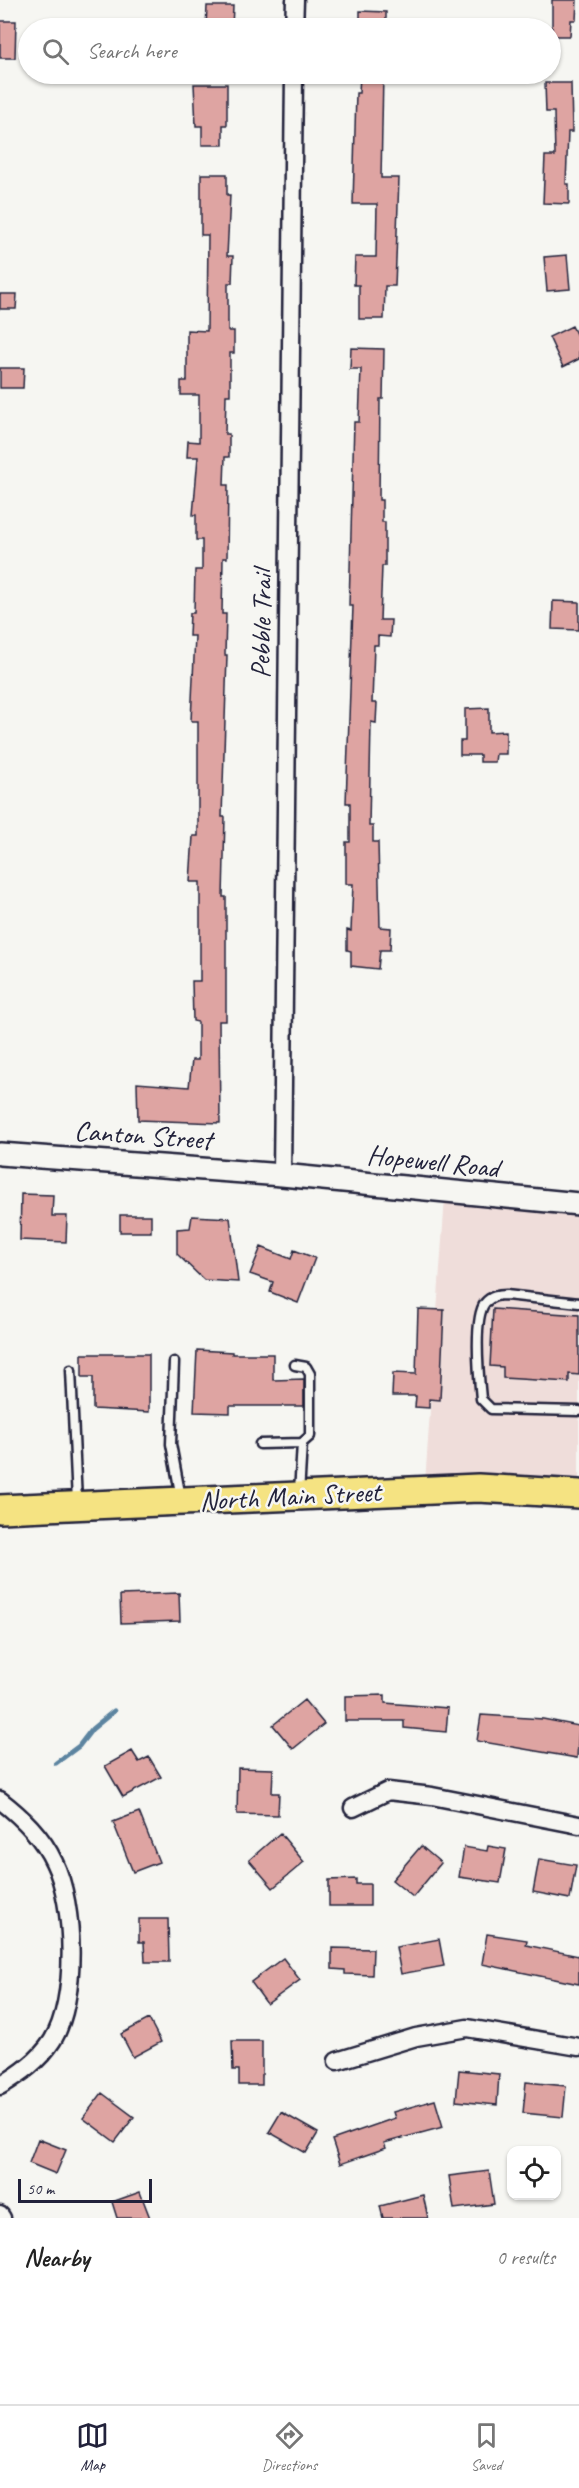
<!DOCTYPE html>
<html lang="en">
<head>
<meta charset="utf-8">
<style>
  :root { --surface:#fff; --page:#f2f2f2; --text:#222; --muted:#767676; --line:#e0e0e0; --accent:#22223b }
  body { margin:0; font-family:Caveat,sans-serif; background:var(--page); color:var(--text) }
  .controls { position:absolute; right:18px; bottom:18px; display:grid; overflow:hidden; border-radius:12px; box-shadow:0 2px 4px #0004 }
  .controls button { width:54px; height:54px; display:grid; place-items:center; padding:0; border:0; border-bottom:2px solid var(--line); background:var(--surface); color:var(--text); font:30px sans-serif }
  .scale { position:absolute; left:18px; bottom:15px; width:134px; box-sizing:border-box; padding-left:6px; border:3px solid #22223b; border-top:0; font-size:16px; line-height:21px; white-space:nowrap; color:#22223b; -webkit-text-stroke:4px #f6f6f2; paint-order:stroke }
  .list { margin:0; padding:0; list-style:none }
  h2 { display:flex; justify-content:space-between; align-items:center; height:78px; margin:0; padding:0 24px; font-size:26px }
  h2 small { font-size:20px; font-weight:400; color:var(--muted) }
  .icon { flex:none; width:33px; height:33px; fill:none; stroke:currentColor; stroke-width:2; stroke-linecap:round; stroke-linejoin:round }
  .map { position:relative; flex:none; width:579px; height:2218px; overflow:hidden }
  .search { position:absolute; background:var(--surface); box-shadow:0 2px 4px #0004; left:18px; right:18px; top:18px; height:66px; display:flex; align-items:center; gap:15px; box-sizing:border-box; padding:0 21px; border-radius:33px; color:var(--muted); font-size:22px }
  .sheet { height:186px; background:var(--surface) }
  nav { display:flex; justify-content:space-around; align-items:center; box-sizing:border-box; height:84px; border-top:2px solid var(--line); background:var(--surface); font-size:16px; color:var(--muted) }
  nav a { display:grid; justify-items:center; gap:3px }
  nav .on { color:var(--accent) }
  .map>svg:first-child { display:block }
  .built { fill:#efddda }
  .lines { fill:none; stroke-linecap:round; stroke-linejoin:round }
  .stream { stroke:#5c84a0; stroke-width:5 }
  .building { fill:#dea4a2; stroke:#22223b; stroke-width:1.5 }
  .service-casing { stroke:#22223b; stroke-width:13 }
  .minor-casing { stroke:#22223b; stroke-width:21 }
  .tertiary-casing { stroke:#22223b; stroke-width:26 }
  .primary-casing { stroke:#22223b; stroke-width:32 }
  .service { stroke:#f6f6f2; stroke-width:8 }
  .minor { stroke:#f6f6f2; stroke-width:16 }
  .tertiary { stroke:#f6f6f2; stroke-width:21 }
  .primary { stroke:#f5e382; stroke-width:27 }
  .labels { text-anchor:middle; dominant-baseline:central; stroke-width:5; stroke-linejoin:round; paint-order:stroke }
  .street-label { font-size:28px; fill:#22223b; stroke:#f6f6f2 }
</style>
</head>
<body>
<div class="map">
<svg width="579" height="2218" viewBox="0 0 579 2218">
  <rect width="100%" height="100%" fill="#f6f6f2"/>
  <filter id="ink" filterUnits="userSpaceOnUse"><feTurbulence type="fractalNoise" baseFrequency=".0167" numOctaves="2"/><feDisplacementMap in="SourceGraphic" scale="12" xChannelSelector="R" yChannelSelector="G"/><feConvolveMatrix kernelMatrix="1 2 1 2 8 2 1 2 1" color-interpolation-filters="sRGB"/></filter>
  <g filter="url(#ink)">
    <path class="built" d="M446,1183L579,1199V1495L425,1483Z"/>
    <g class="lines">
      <path class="stream" d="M56,1763L79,1746L92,1729L114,1711"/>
    </g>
    <path class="building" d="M552,0H577L576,20H571L570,36H552Z
      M207,6H233L232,28H206Z
      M360,11L386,12V28H360Z
      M0,21H16L15,58H0Z
      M360,74H383L381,178H399L395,286H385L384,319H359V285H354L355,257H376L377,204H353L356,93H359Z
      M545,83H571L572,132H568L566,184H569V204L543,203L545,156H555L554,112H546Z
      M194,84H227V125H223V145H202V126H196Z
      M201,174H227V195H230L227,256H233L232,283H228V331H234V353H230V395H226L225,434H229V457H225L224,485H228L227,558H223L222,614H226L225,655H227L222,817H225L223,897H226V1021H219L220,1123L138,1120L137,1083L189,1087L192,1060H198V1022L193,1021L192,981H200V882H190L193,836H198V721H191L195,636H189L190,613H194L195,570H202V540H196V515H193L198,457H187L188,441L199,442V395H181V381H187V330L207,331L208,235H201Z
      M567,255L570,289L547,291L544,257Z
      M0,294H17L16,309H0Z
      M572,326L579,340V359L563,367L549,337Z
      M351,348L384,349L383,399H380L379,500H382V522H385V566H382L380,620H391L390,637L378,636V645H374L372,703H377L376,723L371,722L369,826H373V842H378L380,927L391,928L390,950H380L378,969L351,966V951L347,950V930L351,931L353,884H346V842H350V803H346L353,606H349L354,422H359L361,369H350Z
      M0,368H24L23,388H0Z
      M553,601L579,602V630L552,629Z
      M489,708V732L506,731V754H496L495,762H480V755H460V741H465V709Z
      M21,1194L53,1195L52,1216H67L66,1242L20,1240Z
      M120,1215H151V1232H120Z
      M192,1216L230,1218L238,1282L204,1280L177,1254V1229L190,1228Z
      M261,1247L291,1259L294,1250L315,1258L298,1303L270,1292L273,1282L250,1274Z
      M418,1309L444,1310L440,1400L429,1399V1408L415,1407L416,1396H392L393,1373L416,1374Z
      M493,1309L579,1315V1375L569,1374V1382L503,1378V1367L490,1366Z
      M197,1350L232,1352V1354H273V1380L304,1379V1406H230V1413L194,1412Z
      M82,1354H149V1412L93,1409V1377H82Z
      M179,1593L180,1621L121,1623L120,1595Z
      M385,1695V1703L448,1708L446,1732L404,1728V1721H345V1696Z
      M304,1700L324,1724L293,1749L273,1725Z
      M481,1715L543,1719L579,1726L577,1758L477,1741Z
      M132,1751L139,1762L149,1757L161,1777L123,1797L105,1766Z
      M238,1768L273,1769L272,1793H279L278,1815L237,1814Z
      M139,1812L159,1862L133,1872L113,1822Z
      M280,1833L304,1862L273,1888L249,1860Z
      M421,1846L441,1863L413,1897L392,1880Z
      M488,1846L506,1849L500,1883L459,1877L464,1847L487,1851Z
      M539,1859L576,1865L570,1899L533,1892Z
      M356,1879V1884H370V1906H329V1880Z
      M139,1919H168L169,1962H145L144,1942H139Z
      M487,1934L527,1940L526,1945L579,1956V1984L482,1964Z
      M439,1939L444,1966L401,1974L396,1947Z
      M332,1948L373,1949L372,1975L345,1974V1970L332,1969Z
      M283,1958L300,1980L267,2004L251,1982Z
      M149,2019L161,2042L133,2057L121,2034Z
      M232,2041H262V2085H239V2070H233Z
      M459,2070L499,2074L497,2105L456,2101Z
      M526,2082L566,2086L563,2117L523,2113Z
      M102,2093L134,2117L115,2142L83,2118Z
      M435,2100L443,2127L384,2143L386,2148L340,2164L332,2140L395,2118L393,2112Z
      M281,2112L318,2133L306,2153L269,2132Z
      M38,2139L66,2150L56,2174L29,2163Z
      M489,2171L494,2204L454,2209L449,2176Z
      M140,2192L150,2218H117L112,2202Z
      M423,2195L428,2218H383L380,2206Z"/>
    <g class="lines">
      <g class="service-casing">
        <path id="service" d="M579,1303L506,1295C498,1295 491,1296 485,1303C473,1318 479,1379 481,1399L491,1409L579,1411
          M174,1362L171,1444L181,1498
          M71,1370L77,1502
          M260,1444L302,1443L310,1436V1374L306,1367L295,1365
          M299,1494L302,1443"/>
      </g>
      <g class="minor-casing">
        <path id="minor" d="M294,28L295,0
          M282,1175L294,74
          M0,1800C22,1817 42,1836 54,1862C75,1904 78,2001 52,2041C39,2061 20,2074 0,2086
          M353,1808L388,1791L432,1796L579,1825
          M337,2061L416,2037L467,2028L579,2047
          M0,2215L2,2218"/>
      </g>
      <g class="tertiary-casing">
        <path id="tertiary" d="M0,1154L282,1175L579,1204"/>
      </g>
      <g class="primary-casing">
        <path id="primary" d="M0,1509L478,1488L579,1494"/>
      </g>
      <use href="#service" class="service"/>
      <use href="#minor" class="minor"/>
      <use href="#tertiary" class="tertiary"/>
      <use href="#primary" class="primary"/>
    </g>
  </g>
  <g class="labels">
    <g class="street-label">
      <text transform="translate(261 624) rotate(-89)">Pebble Trail</text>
      <text transform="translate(143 1135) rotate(4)">Canton Street</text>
      <text transform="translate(433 1161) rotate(6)">Hopewell Road</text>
      <text transform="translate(290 1496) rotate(-3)">North Main Street</text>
    </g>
  </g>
</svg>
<div class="controls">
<button><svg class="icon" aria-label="locate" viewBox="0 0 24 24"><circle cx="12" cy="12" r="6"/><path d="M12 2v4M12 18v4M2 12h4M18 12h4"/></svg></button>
</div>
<div class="scale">50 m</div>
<div class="search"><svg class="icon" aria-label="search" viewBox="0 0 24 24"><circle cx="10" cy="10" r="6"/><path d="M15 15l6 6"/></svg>Search here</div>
</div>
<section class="sheet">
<h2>Nearby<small>0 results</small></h2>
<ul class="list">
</ul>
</section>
<nav>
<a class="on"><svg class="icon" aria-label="map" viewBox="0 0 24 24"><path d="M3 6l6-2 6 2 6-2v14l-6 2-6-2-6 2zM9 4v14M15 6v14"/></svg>Map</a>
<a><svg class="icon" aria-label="directions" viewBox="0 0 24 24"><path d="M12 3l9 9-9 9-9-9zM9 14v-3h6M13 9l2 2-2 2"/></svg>Directions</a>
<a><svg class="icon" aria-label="saved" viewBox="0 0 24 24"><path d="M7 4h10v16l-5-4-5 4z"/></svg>Saved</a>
</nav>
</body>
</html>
